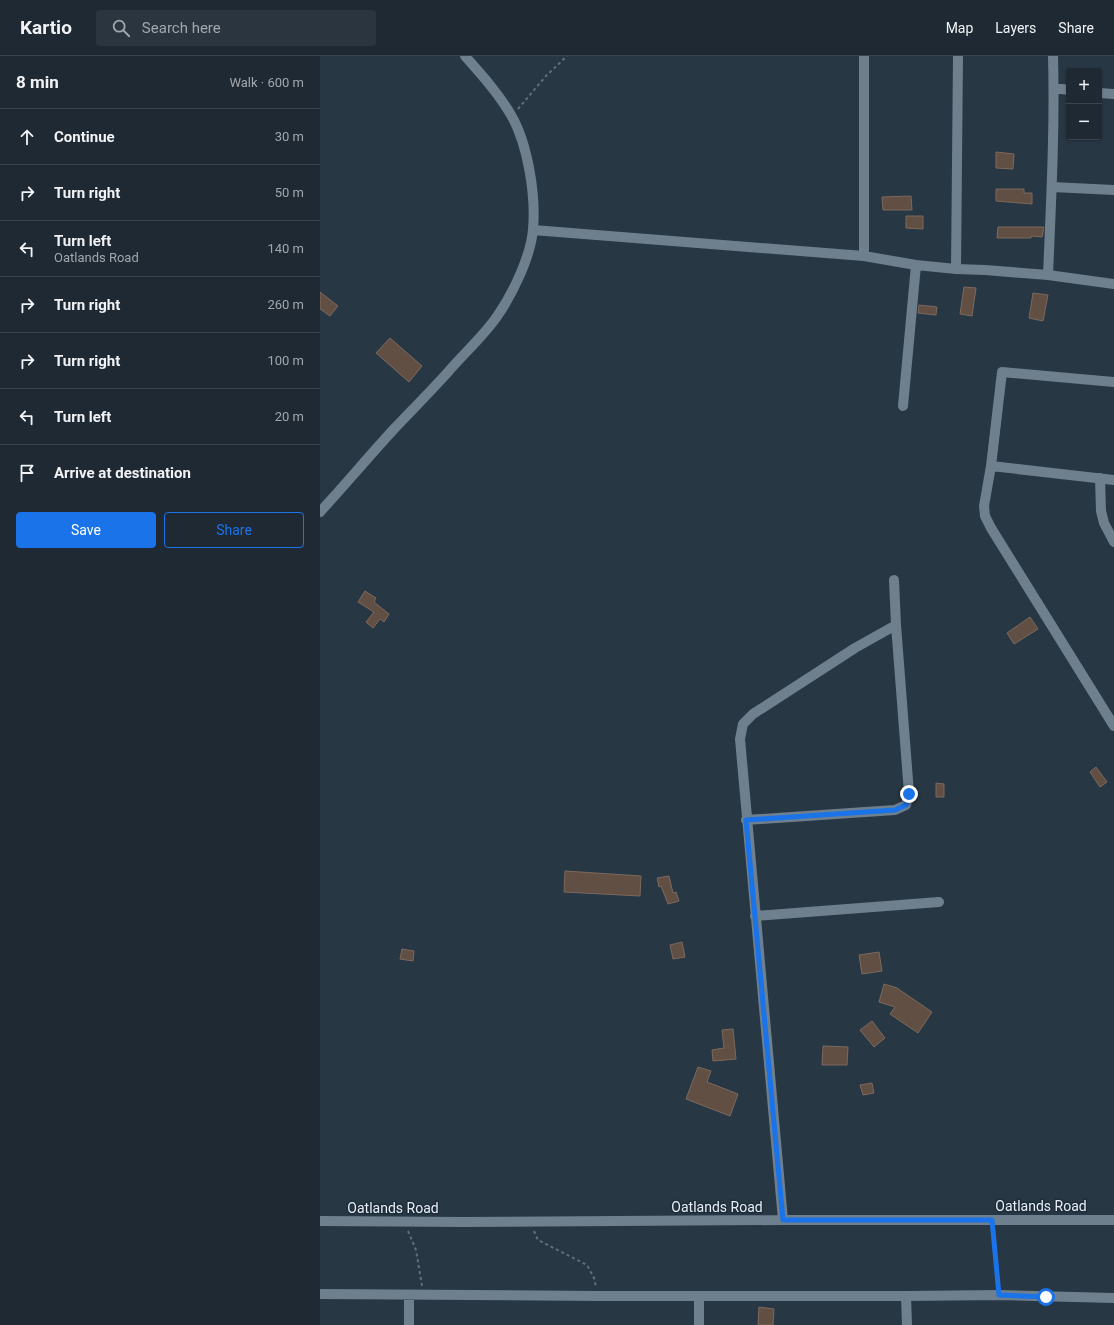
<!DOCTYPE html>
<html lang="en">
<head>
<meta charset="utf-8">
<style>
  :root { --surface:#1e2933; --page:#2b353f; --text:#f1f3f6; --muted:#a1a6ac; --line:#3c454e; --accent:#1a73e8 }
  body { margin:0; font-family:Roboto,sans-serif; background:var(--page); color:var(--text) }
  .controls { position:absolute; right:12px; top:12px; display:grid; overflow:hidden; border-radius:4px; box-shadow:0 1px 3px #0004 }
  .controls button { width:36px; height:36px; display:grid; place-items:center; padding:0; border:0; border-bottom:1px solid var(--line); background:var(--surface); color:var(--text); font:20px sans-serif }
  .stop { position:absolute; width:12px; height:12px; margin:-9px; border:3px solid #1a73e8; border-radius:50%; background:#fff }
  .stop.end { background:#1a73e8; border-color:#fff; box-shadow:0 1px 4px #0008 }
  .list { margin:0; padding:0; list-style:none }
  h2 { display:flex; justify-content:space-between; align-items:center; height:52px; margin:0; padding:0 16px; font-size:17px }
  h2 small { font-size:13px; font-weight:400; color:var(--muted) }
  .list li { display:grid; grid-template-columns:26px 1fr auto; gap:12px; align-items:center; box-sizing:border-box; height:56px; padding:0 16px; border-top:1px solid var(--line) }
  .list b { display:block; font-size:15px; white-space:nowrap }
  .list p { margin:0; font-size:13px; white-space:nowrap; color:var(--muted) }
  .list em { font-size:13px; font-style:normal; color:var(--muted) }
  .actions { display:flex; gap:8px; padding:12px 16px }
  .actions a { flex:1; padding:9px 0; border:1px solid var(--accent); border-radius:4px; text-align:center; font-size:14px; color:var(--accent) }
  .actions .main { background:var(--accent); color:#fff }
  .icon { flex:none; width:22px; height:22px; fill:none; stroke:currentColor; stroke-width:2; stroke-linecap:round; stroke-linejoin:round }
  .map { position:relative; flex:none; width:794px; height:1269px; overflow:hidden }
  header { display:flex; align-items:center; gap:24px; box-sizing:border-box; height:56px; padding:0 20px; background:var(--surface); border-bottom:1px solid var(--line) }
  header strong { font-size:19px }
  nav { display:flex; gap:22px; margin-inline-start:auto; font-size:14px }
  .search { width:280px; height:36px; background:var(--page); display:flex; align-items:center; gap:10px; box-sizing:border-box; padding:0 14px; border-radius:4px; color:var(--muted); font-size:15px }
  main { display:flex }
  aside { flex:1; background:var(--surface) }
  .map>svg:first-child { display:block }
  .building { fill:#614f44; stroke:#7d695e }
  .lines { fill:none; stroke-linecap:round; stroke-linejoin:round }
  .path { stroke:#626f7b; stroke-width:2; stroke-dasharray:3 3; stroke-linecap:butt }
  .minor { stroke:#6e7f8e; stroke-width:10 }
  .route { stroke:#1a73e8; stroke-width:5 }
  .labels { text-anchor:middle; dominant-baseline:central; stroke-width:3; stroke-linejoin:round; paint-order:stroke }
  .street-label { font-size:14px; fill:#e6eff8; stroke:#1e2d39 }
</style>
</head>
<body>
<header>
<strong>Kartio</strong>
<div class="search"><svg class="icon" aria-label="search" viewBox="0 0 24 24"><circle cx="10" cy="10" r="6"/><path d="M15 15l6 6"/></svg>Search here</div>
<nav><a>Map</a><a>Layers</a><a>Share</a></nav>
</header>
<main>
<aside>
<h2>8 min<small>Walk · 600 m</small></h2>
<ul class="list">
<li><svg class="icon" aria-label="ahead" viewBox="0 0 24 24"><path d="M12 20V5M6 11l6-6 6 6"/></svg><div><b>Continue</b></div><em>30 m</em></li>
<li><svg class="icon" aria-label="right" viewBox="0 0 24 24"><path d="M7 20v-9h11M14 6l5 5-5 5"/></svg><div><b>Turn right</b></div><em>50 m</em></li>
<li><svg class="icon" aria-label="left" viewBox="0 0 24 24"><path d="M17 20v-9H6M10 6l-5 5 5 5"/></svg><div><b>Turn left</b><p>Oatlands Road</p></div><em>140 m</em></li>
<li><svg class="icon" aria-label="right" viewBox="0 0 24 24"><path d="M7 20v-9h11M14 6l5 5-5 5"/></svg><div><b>Turn right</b></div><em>260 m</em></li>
<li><svg class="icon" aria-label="right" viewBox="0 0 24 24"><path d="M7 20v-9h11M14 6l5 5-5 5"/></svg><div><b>Turn right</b></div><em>100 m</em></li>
<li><svg class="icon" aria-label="left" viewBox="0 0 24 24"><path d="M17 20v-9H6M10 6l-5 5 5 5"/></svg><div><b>Turn left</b></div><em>20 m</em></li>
<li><svg class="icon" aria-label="arrive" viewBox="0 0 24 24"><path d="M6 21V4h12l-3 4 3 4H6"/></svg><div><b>Arrive at destination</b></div></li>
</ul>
<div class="actions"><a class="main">Save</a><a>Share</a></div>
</aside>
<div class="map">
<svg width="794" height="1269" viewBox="0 0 794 1269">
  <rect width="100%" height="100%" fill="#283744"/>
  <path class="building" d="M676,96L694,98L693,113L676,112Z
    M676,133H704V137H712V148L676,145Z
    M591,140L592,154H563L562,141Z
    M586,160H603V173L586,172Z
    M678,171H724L722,181L711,180V182H677Z
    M644,231L656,232L652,260L640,258Z
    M0,236L18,250L10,260L0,253Z
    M713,237L728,239L723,265L709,262Z
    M599,249L617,251L616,259L598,257Z
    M70,282L102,310L89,326L56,297Z
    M45,535L56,542L54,546L69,558L64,566L60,563L53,572L46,566L54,556L38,546Z
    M710,561L718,573L694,588L687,577Z
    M776,711L787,726L780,731L770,716Z
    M616,727L624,728V741H616Z
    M245,815L321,820L320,840L244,836Z
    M349,820L353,837L356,836L359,845L348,848L341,830L339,831L337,822Z
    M362,886L365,901L353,903L350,889Z
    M82,893L94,895L93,905L80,903Z
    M559,896L562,915L542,918L539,899Z
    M564,928L577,932L612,956L598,977L570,958L575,951L559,946Z
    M552,965L565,982L554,991L540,974Z
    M413,973L416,1003L393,1005L392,994L404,992L402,974Z
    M503,990L528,991L527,1009H502Z
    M378,1011L391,1015L387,1026L418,1038L410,1060L366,1043Z
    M552,1027L554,1037L543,1039L540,1029Z
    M439,1251L454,1253L453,1269H438Z"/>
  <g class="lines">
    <path class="path" d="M198,53L226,20L247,0
      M673,1173L678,1230
      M88,1175L96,1194L102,1230
      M214,1175L218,1184L267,1209L274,1222L276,1231"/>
    <path class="minor" d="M544,0V200
      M734,32L749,34
      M779,37L794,38
      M732,131L794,134
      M213,174L544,200L596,209L636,213L665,214L728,219L794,228
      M636,213L638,0
      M728,219C731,146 735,73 733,0
      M794,326L682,316L671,410L664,450L665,460L671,472L794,670
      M583,350L596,209
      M671,410L794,424
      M780,422L781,455L784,467L794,486
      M0,456C25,429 49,400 74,373C92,354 111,335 128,316C144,297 164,280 178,259C193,237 211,200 213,173C216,140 208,88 191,59C179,38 161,18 145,0
      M426,764L575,754L586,749L589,737L576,569L574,524
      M435,860L619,846
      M463,1164L420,683L423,668L433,658L535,592L576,569
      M0,1165L143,1166L463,1164H794
      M0,1238L279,1240H586L679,1239L794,1242
      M89,1239V1269
      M586,1240L587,1269
      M379,1269V1240"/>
  </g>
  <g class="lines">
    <path class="route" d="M589,738L586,749L575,754L426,764L463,1164H672L679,1239L726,1241"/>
  </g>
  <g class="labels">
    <g class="street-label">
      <text x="721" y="1150">Oatlands Road</text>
      <text x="397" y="1151">Oatlands Road</text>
      <text x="73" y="1152">Oatlands Road</text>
    </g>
  </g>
</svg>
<div class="controls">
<button>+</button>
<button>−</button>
</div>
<div class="stop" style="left:726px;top:1241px"></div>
<div class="stop end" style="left:589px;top:738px"></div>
</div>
</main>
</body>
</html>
